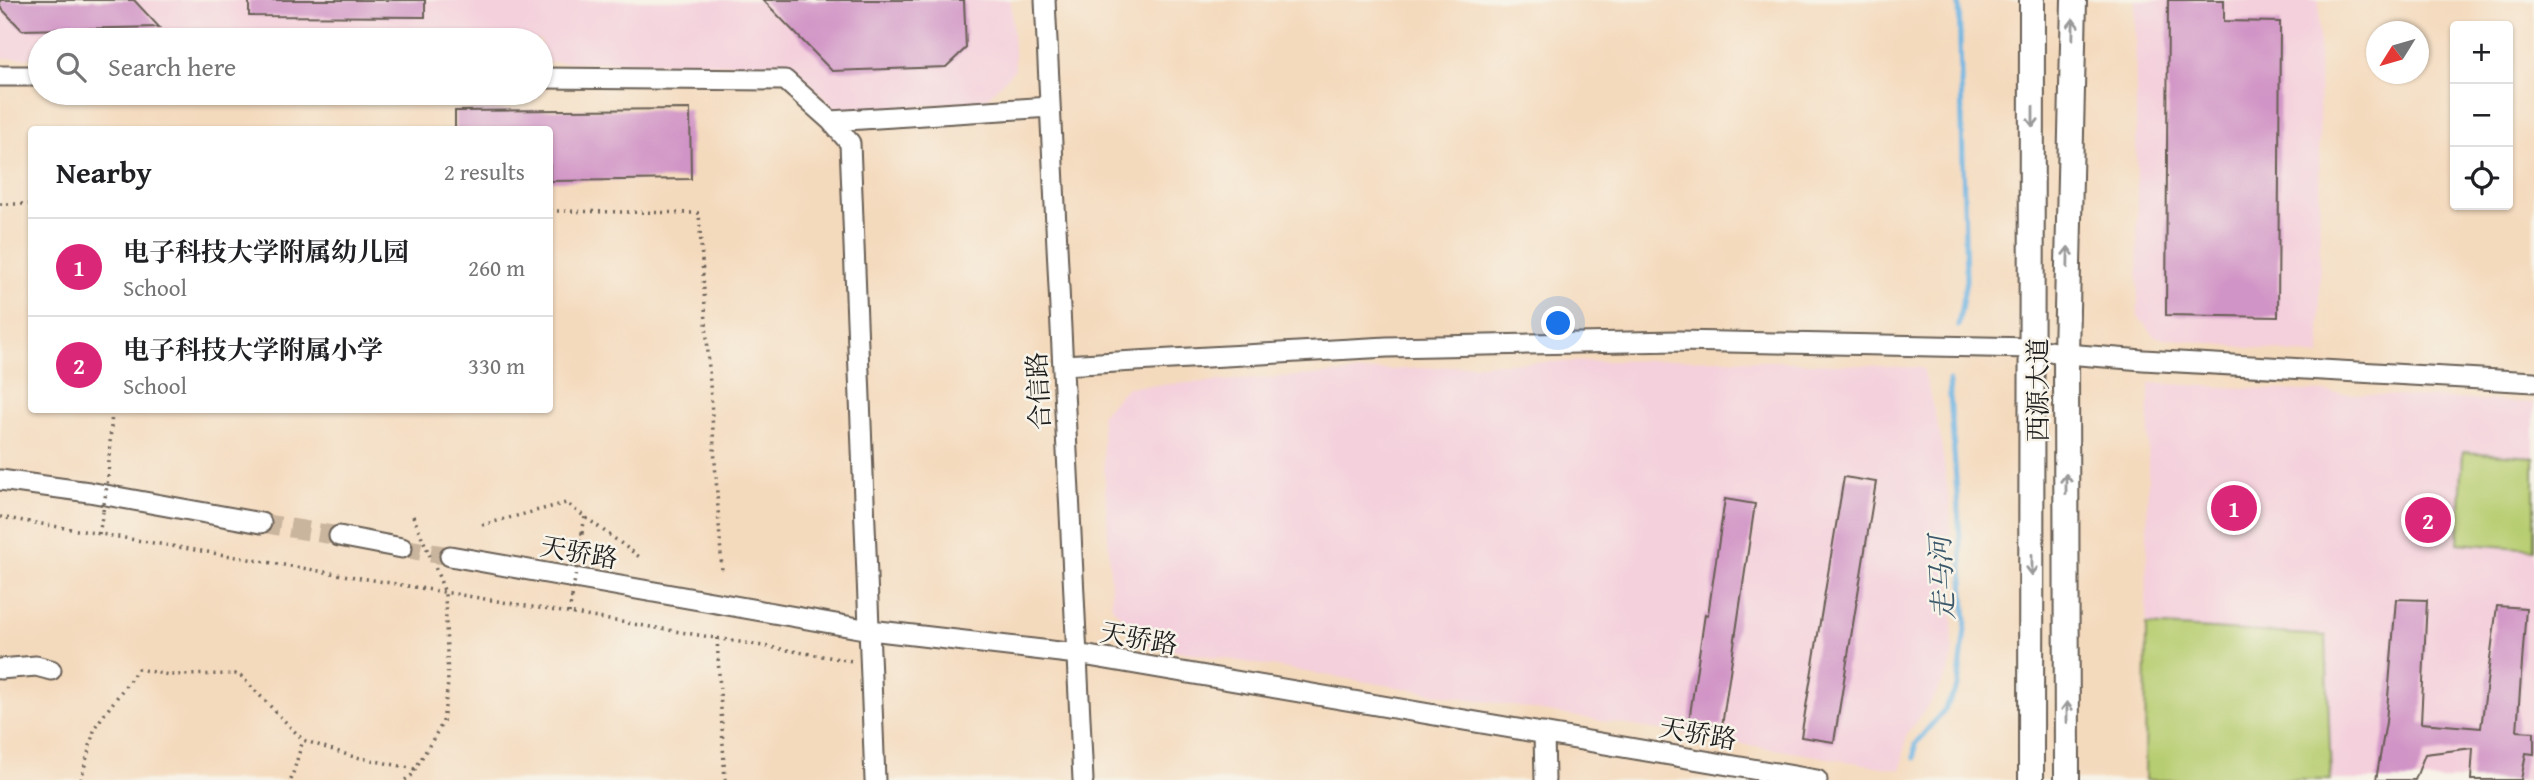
<!DOCTYPE html>
<html lang="en">
<head>
<meta charset="utf-8">
<style>
  :root { --surface:#fff; --page:#f6f6f6; --text:#202124; --muted:#757577; --line:#e0e0e0; --accent:#db2777 }
  body { margin:0; font-family:"Gentium Book Plus","Noto Serif SC",serif; background:var(--page); color:var(--text) }
  .controls { position:absolute; right:21px; top:21px; display:grid; overflow:hidden; border-radius:7px; box-shadow:0 2px 5px #0004 }
  .controls button { width:63px; height:63px; display:grid; place-items:center; padding:0; border:0; border-bottom:2px solid var(--line); background:var(--surface); color:var(--text); font:35px sans-serif }
  .compass { position:absolute; left:2366px; top:21px; width:63px; height:63px; border-radius:50%; background:var(--surface); box-shadow:0 2px 5px #0004; rotate:233deg }
  .you { position:absolute; left:1559px; top:324px; width:24px; height:24px; margin:-18px; border:5px solid #fff; border-radius:50%; background:#1a73e8; box-shadow:0 0 0 10px #1a73e833 }
  .badge { display:grid; place-items:center; width:46px; height:46px; border-radius:50%; background:var(--accent); color:#fff; font-size:23px; font-weight:700 }
  .pin { position:absolute; translate:-50% -50%; border:4px solid #fff; box-shadow:0 2px 7px #0006 }
  .list { margin:0; padding:0; list-style:none }
  h2 { display:flex; justify-content:space-between; align-items:center; height:91px; margin:0; padding:0 28px; font-size:30px }
  h2 small { font-size:23px; font-weight:400; color:var(--muted) }
  .list li { display:grid; grid-template-columns:46px 1fr auto; gap:21px; align-items:center; box-sizing:border-box; height:98px; padding:0 28px; border-top:2px solid var(--line) }
  .list b { display:block; font-size:26px; white-space:nowrap }
  .list p { margin:0; font-size:23px; white-space:nowrap; color:var(--muted) }
  .list em { font-size:23px; font-style:normal; color:var(--muted) }
  .icon { flex:none; width:38px; height:38px; fill:none; stroke:currentColor; stroke-width:2; stroke-linecap:round; stroke-linejoin:round }
  .map { position:relative; flex:none; width:2534px; height:780px; overflow:hidden }
  .search { position:absolute; background:var(--surface); box-shadow:0 2px 5px #0004; left:28px; top:28px; width:525px; height:77px; display:flex; align-items:center; gap:18px; box-sizing:border-box; padding:0 24px; border-radius:38px; color:var(--muted); font-size:26px }
  .panel { position:absolute; background:var(--surface); box-shadow:0 2px 5px #0004; left:28px; top:126px; width:525px; height:287px; border-radius:7px }
  .map>svg:first-child { display:block }
  .built { fill:#f4cfdc }
  .green { fill:#b7cd71; stroke:#6a7446; stroke-width:2 }
  .lines { fill:none; stroke-linecap:round; stroke-linejoin:round }
  .stream { stroke:#6ab3e2; stroke-width:5 }
  .building { fill:#d194c6 }
  .minor-tunnel { stroke:#c9b49d; stroke-width:19; stroke-dasharray:19 10; stroke-linecap:butt }
  .minor-casing { stroke:#685e54; stroke-width:23 }
  .major-casing { stroke:#685e54; stroke-width:28 }
  .path { stroke:#685e54; stroke-width:3.5; stroke-dasharray:2 5; stroke-linecap:butt }
  .minor { stroke:#fff; stroke-width:19 }
  .major { stroke:#fff; stroke-width:24 }
  .path-bridge { stroke:#685e54; stroke-width:3.5; stroke-dasharray:2 5; stroke-linecap:butt }
  .oneway { stroke:#999 }
  .labels { text-anchor:middle; dominant-baseline:central; stroke-width:5; stroke-linejoin:round; paint-order:stroke }
  .street-label { font-size:26px; fill:#1c1c1c; stroke:#f7f3e8 }
  .water-label { font-size:28px; font-style:italic; fill:#3b586b; stroke:#f7f3e8 }
</style>
</head>
<body>
<div class="map">
<svg width="2534" height="780" viewBox="0 0 2534 780">
  <rect width="100%" height="100%" fill="#f7f3e8"/>
  <filter id="ink" filterUnits="userSpaceOnUse"><feTurbulence type="fractalNoise" baseFrequency=".0143" numOctaves="2"/><feDisplacementMap in="SourceGraphic" scale="14" xChannelSelector="R" yChannelSelector="G"/><feConvolveMatrix kernelMatrix="1 2 1 2 8 2 1 2 1" color-interpolation-filters="sRGB"/></filter>
  <filter id="wash" filterUnits="userSpaceOnUse"><feTurbulence type="fractalNoise" baseFrequency=".00686" numOctaves="4" result="noise"/><feDisplacementMap in="SourceGraphic" scale="28" xChannelSelector="R" yChannelSelector="G"/><feGaussianBlur stdDeviation="1.57" result="paint"/><feColorMatrix in="noise" values="0 0 0 0 0 0 0 0 0 0 0 0 0 0 0 0 0 1.4 0 .05"/><feComposite in="paint" operator="in"/></filter>
  <g filter="url(#wash)">
    <rect width="100%" height="100%" fill="#f4dabd"/>
    <path class="built" d="M0,0H1011L1015,69L984,101L839,113L792,64L541,62V40H40V58H0Z
      M2135,0H2319L2320,356L2156,337L2138,317Z
      M1723,359L1923,368L1940,435L1950,506L1953,652L1949,671L1934,698L1907,733L1901,770L1149,646L1112,607L1101,415L1127,387L1498,363Z
      M2149,383L2534,403V780H2331L2326,637L2146,625Z"/>
    <path class="green" d="M2463,452L2534,457V549L2458,543Z
      M2146,625L2326,636L2331,780H2145Z"/>
    <g class="lines">
      <path class="stream" d="M1958,326L1966,280L1959,0
        M1914,758L1915,744L1945,709L1958,686L1966,622L1949,381"/>
    </g>
    <g id="blocks">
      <path class="building" d="M0,0H134L159,27L22,30L0,7Z
        M249,0H425V17L249,16Z
        M763,0H964L966,48L946,67L832,71Z
        M2168,0H2224V21L2280,22L2278,317L2166,315Z
        M690,109L691,179L550,181V130H455V111Z
        M1844,477L1876,482L1834,742L1801,737Z
        M1725,499L1755,504L1722,726L1689,721L1705,614L1708,615Z
        M2396,599L2427,600L2421,723L2481,728L2497,606L2526,608L2517,731L2534,732V754L2526,753L2521,780H2471L2473,748L2425,754L2415,780H2376L2386,722Z"/>
    </g>
  </g>
  <g filter="url(#ink)">
    <use href="#blocks" fill-opacity="0" stroke="#685e54" stroke-width="2"/>
    <g class="lines">
      <path class="minor-tunnel" d="M261,523L339,536
        M402,548L450,556"/>
      <g class="minor-casing">
        <path id="minor" d="M1045,0L1083,780
          M0,76H40
          M541,78L785,80L831,121L850,143L875,780
          M831,121L1050,107
          M1063,365L1387,347L1678,341L2033,348L2066,354L2143,360L2534,382
          M0,480L89,492L261,523
          M339,536L402,548
          M450,556L870,630L1077,654L1817,780
          M0,669L36,666L51,670
          M1544,733L1545,780"/>
      </g>
      <g class="major-casing">
        <path id="major" d="M2031,780L2032,0
          M2067,780L2066,354L2074,0"/>
      </g>
      <path class="path" d="M0,204H32
        M550,211L699,213L722,571
        M108,477L112,410
        M413,516L430,556
        M0,517L852,661
        M482,525L566,503L641,558
        M582,533L585,517
        M99,534L103,512
        M569,613L572,597
        M717,638L725,780
        M81,780L95,727L138,669L169,675L239,674L303,740L351,756L415,769
        M291,780L303,740
        M405,780L411,776L443,722L448,683L445,593L435,567"/>
      <use href="#minor" class="minor"/>
      <use href="#major" class="major"/>
      <path class="path-bridge" d="M103,511L108,479
        M572,597L582,533"/>
    </g>
    <defs><path id="oneway-shaft" d="M-6 0H5M1.5-3L5.5 0L1.5 3" fill="none" stroke-width="1.6" stroke-linecap="round" stroke-linejoin="round" transform="scale(1.75)"/></defs>
    <g class="oneway">
      <use href="#oneway-shaft" transform="translate(2073 29) rotate(-89)"/>
      <use href="#oneway-shaft" transform="translate(2033 117) rotate(90)"/>
      <use href="#oneway-shaft" transform="translate(2068 257) rotate(-89)"/>
      <use href="#oneway-shaft" transform="translate(2066 484) rotate(-90)"/>
      <use href="#oneway-shaft" transform="translate(2032 565) rotate(90)"/>
      <use href="#oneway-shaft" transform="translate(2067 712) rotate(-90)"/>
    </g>
  </g>
  <g class="labels">
    <g class="street-label">
      <text transform="translate(2037 390) rotate(-90)">西源大道</text>
      <text transform="translate(1038 391) rotate(-93)">合信路</text>
      <text transform="translate(579 552) rotate(10)">天骄路</text>
      <text transform="translate(1139 638) rotate(10)">天骄路</text>
      <text transform="translate(1698 733) rotate(10)">天骄路</text>
    </g>
    <g class="water-label">
      <text transform="translate(1941 578) rotate(-93)">走马河</text>
    </g>
  </g>
</svg>
<div class="controls">
<button>+</button>
<button>−</button>
<button><svg class="icon" aria-label="locate" viewBox="0 0 24 24"><circle cx="12" cy="12" r="6"/><path d="M12 2v4M12 18v4M2 12h4M18 12h4"/></svg></button>
</div>
<svg class="compass" viewBox="-18 -18 36 36"><path d="M0-13l5 13h-10z" fill="#e53935"/><path d="M0 13l5-13h-10z" fill="#757577"/></svg>
<div class="you"></div>
<div class="pin badge" style="left:2234px;top:508px">1</div>
<div class="pin badge" style="left:2428px;top:520px">2</div>
<div class="search"><svg class="icon" aria-label="search" viewBox="0 0 24 24"><circle cx="10" cy="10" r="6"/><path d="M15 15l6 6"/></svg>Search here</div>
<section class="panel">
<h2>Nearby<small>2 results</small></h2>
<ul class="list">
<li><span class="badge">1</span><div><b>电子科技大学附属幼儿园</b><p>School</p></div><em>260 m</em></li>
<li><span class="badge">2</span><div><b>电子科技大学附属小学</b><p>School</p></div><em>330 m</em></li>
</ul>
</section>
</div>
</body>
</html>
